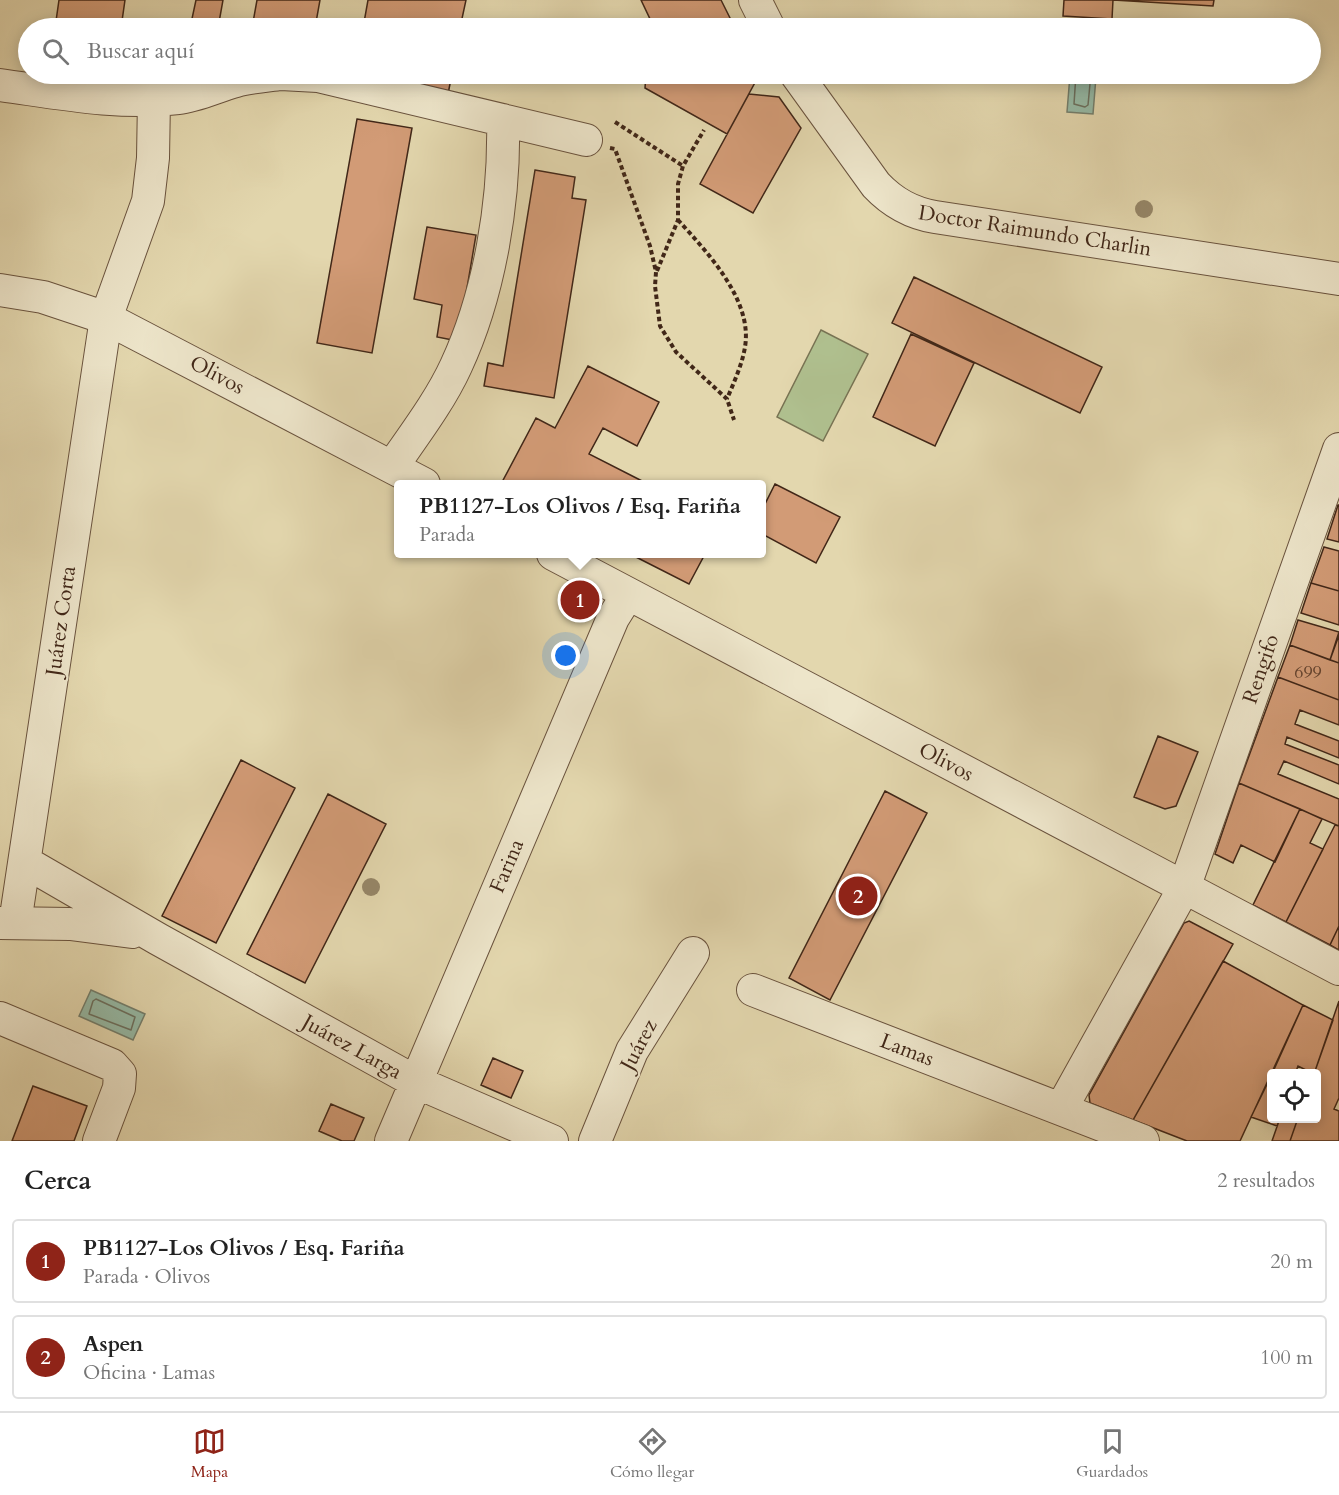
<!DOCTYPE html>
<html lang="es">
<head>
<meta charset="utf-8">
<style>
  :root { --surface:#fff; --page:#f6f6f6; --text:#222; --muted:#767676; --line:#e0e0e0; --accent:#8f2418 }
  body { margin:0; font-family:Cardo,serif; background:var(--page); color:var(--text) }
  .controls { position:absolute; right:18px; bottom:18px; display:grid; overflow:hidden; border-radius:6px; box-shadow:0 3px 15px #0003 }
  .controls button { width:54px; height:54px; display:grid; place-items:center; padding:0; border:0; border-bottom:2px solid var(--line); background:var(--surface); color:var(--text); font:30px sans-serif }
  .you { position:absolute; left:566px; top:656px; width:21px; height:21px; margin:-15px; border:4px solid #fff; border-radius:50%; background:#1a73e8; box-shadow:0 0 0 9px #1a73e833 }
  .badge { display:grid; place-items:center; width:39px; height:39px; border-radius:50%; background:var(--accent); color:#fff; font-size:20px; font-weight:700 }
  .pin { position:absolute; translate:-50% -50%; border:3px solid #fff; box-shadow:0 2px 6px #0006 }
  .popup { position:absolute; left:394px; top:480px; width:372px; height:78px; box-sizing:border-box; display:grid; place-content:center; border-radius:6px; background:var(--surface); filter:drop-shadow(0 2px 4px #0005); font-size:20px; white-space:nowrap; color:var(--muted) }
  .popup b { font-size:22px; color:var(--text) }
  .popup::after { content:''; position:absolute; left:50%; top:100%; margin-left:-12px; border:12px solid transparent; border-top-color:var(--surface) }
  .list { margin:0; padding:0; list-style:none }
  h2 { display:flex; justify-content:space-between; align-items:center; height:78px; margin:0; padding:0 24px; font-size:26px }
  h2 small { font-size:20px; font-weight:400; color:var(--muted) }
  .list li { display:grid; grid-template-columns:39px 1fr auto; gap:18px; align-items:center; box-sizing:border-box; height:84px; margin:0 12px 12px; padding:0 12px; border:2px solid var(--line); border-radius:6px }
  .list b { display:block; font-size:22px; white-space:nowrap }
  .list p { margin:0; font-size:20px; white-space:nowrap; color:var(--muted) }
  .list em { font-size:20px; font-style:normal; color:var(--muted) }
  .icon { flex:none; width:33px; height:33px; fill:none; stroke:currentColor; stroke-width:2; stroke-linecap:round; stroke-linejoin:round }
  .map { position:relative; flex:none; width:1339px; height:1141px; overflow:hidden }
  .search { position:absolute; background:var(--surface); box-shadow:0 3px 15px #0003; left:18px; right:18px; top:18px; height:66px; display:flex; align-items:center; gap:15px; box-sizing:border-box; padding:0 21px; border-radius:33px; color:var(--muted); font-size:22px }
  .sheet { height:270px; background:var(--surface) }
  nav { display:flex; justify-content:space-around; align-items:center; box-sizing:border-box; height:84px; border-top:2px solid var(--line); background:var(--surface); font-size:16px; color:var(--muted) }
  nav a { display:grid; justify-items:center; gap:3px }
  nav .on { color:var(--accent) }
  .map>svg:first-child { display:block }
  .green { fill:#afbf8e; stroke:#787353; stroke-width:1.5 }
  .water { fill:#96baa6; stroke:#747f6d; stroke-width:1.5 }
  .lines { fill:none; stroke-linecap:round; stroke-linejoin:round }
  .shore { stroke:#6c705f; stroke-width:1.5 }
  .building { fill:#d29b76; stroke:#412718; stroke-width:1.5 }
  .minor-casing { stroke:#6a533e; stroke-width:34 }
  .path { stroke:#412718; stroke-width:4; stroke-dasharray:4.5 3; stroke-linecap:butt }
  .minor { stroke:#ede5ca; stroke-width:32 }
  .tree { fill:#968769 }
  .labels { text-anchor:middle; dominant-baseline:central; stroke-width:4.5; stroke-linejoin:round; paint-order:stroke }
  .number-label { font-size:18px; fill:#654430 }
  .street-label { font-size:21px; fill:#412718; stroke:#ede5ca }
</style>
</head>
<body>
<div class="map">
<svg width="1339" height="1141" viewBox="0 0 1339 1141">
  <rect width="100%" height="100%" fill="#e3d7ae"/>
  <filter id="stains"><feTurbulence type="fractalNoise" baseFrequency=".00333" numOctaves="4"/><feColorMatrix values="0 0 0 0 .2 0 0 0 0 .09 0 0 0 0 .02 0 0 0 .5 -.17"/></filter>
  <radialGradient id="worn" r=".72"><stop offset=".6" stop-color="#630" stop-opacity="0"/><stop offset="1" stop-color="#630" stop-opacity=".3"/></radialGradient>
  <path class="green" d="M821,330L868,354L823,441L777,417Z"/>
  <path class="water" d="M1070,75L1096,77L1093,114L1067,112Z
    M91,990L145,1014L133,1040L79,1016Z"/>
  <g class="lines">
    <path class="shore" d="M1076,74L1074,104L1085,107L1088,105L1090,84L1084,74
      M96,999L135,1017L131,1030L89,1014L93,1001Z"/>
  </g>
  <path class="building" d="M59,0H125L121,28H55Z
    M196,0H223L218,28H190Z
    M257,0H320L315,28H252Z
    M368,0H466L460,28H363Z
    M641,0H721L735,28H649L650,19Z
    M1064,0H1214L1213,6L1113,0L1112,19L1063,16Z
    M84,74H159L158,85Z
    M354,74H452L448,94Z
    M646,74H756L758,77L727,134L645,88Z
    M749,94L779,97L801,128L753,213L700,184Z
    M357,119L412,128L372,353L317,343Z
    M535,170L575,177L572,198L586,200L554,398L484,386L488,363L503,366Z
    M427,227L476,235L458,341L437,337L442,305L414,299Z
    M914,277L1102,367L1080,413L892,323Z
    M911,334L974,363L935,446L873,417Z
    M588,366L659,402L637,446L603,428L589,454L648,484H501L536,418L555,428Z
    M775,484L840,517L816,563L762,534V510Z
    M1338,505H1339V542L1327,539Z
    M1324,547L1339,551V591L1311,583Z
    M630,554H705L689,584Z
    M1311,583L1339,591V625L1301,613Z
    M1298,620L1339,632L1330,660L1290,645Z
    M1339,635V663L1330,660Z
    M1290,645L1339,663V700L1278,677Z
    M1278,677L1339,700V725L1300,710L1295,724L1339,741V758L1287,737L1285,744L1339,765V784L1284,761L1278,774L1339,799V826L1239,783Z
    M1158,736L1198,752L1176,806L1165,809L1134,797Z
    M241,760L295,788L216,943L162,916Z
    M1239,783L1300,809L1275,862L1241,845L1233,863L1215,854Z
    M885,791L927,813L830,1000L789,978Z
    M328,794L386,824L305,983L247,954Z
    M1300,809L1322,819L1310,843L1323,849L1286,922L1253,905Z
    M1335,825L1339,826V926L1330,945L1286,922Z
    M1189,921L1233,944L1133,1120L1090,1103L1089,1095L1184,923Z
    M1339,926V950L1330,945Z
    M1223,961L1303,1005L1240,1141H1187L1133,1120Z
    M1339,1001V1098L1334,1109L1339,1111V1141H1290L1298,1118H1316V1074H1314Z
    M1303,1005L1333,1020L1314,1074L1298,1066L1295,1074H1272Z
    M493,1058L523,1071L511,1098L481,1085Z
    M1272,1074V1118H1280L1277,1126L1251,1117Z
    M33,1086L87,1106L74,1141H12Z
    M331,1104L364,1118L354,1141H342L319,1131Z
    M1280,1118H1298L1290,1141H1272Z"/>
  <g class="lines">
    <g class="minor-casing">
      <path id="minor" d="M755,0L769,28
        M281,74L318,76L586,140
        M796,74L876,185C893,203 911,213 935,217L1339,279
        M0,85C58,93 119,105 178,98C197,96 217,86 236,81C250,77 266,76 281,74
        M0,290L43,297L106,318L424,484
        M392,467C414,435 440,401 456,366C490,293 505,200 503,120
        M553,554L1339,969
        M25,862L158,939L416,1082L552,1141
        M0,923L70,924L132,932
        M15,923L106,318L148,201L153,158L154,99
        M753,990L1143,1141
        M0,1018L112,1065L120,1074L119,1088L99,1141
        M1061,1109L1184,888L1339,449
        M391,1141L613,618L628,594
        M595,1141L632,1051L693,953"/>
    </g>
    <path class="path" d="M615,122L683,166
      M610,148L615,149L650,246L656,272L655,286L660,326L676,352L727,399L734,420
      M678,220C707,252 753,300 745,347C742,365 734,382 727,399
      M657,271L678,220V184L683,166L704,130"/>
    <use href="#minor" class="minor"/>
  </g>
  <g class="tree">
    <circle cx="1144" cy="209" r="9"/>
    <circle cx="371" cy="887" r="9"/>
  </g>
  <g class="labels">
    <g class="number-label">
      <text x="1308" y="672">699</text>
    </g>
    <g class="street-label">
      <text transform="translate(1035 231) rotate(9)">Doctor Raimundo Charlin</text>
      <text transform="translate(217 375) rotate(28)">Olivos</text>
      <text transform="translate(61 621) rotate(-82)">Juárez Corta</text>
      <text transform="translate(1261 669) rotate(-71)">Rengifo</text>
      <text transform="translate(946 762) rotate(28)">Olivos</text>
      <text transform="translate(507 866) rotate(-67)">Farina</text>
      <text transform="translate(639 1045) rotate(-62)">Juárez</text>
      <text transform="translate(352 1047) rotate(29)">Juárez Larga</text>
      <text transform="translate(907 1050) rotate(21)">Lamas</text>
    </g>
  </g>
  <rect width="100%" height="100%" filter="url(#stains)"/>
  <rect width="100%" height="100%" fill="url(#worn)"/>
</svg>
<div class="controls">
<button><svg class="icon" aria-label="locate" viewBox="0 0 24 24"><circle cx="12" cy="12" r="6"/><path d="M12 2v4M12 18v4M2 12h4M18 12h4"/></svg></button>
</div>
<div class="you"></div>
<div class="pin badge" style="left:580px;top:600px">1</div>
<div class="popup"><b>PB1127-Los Olivos / Esq. Fariña</b>Parada</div>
<div class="pin badge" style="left:858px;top:896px">2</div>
<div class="search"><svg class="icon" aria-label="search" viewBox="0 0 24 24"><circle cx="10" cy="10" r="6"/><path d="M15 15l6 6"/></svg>Buscar aquí</div>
</div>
<section class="sheet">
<h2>Cerca<small>2 resultados</small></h2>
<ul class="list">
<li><span class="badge">1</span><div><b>PB1127-Los Olivos / Esq. Fariña</b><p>Parada · Olivos</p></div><em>20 m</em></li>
<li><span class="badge">2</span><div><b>Aspen</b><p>Oficina · Lamas</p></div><em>100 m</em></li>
</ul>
</section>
<nav>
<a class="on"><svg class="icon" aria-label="map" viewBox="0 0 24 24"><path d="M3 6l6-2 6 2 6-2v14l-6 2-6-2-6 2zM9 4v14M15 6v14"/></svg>Mapa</a>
<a><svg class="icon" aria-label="directions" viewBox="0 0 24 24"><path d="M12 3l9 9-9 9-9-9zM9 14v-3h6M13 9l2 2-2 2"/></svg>Cómo llegar</a>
<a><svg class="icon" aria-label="saved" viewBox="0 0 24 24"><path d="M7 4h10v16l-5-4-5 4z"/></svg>Guardados</a>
</nav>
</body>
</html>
